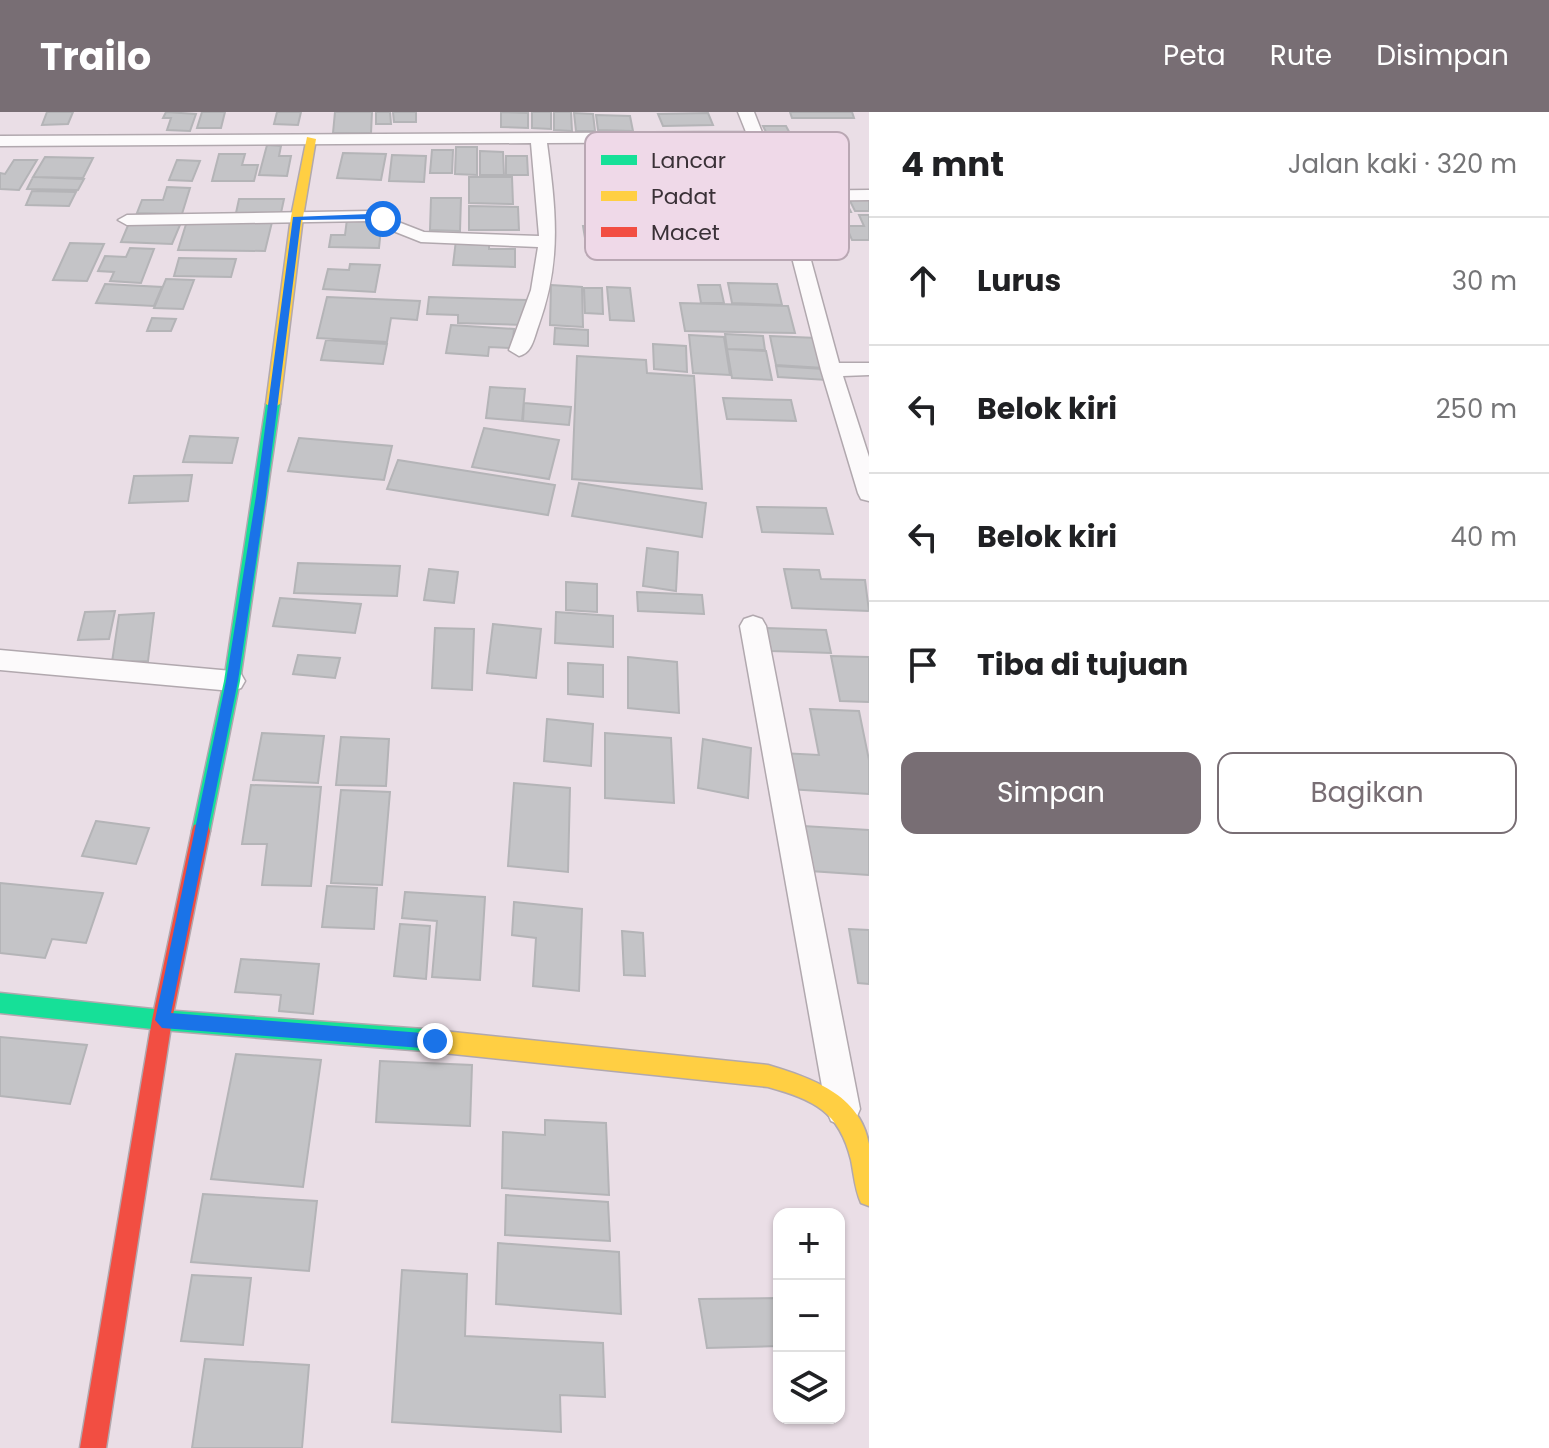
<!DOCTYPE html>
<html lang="id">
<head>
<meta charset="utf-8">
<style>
  :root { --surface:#fff; --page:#f6f6f6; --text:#202124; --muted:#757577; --line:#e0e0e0; --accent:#786e74 }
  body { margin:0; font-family:Poppins,sans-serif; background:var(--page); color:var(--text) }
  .controls { position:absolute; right:24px; bottom:24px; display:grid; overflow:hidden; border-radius:16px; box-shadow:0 2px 6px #0004 }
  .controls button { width:72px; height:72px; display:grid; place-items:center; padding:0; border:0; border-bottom:2px solid var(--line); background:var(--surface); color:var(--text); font:40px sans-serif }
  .stop { position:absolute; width:24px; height:24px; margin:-18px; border:6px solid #1a73e8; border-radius:50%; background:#fff }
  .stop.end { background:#1a73e8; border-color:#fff; box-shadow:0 2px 8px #0008 }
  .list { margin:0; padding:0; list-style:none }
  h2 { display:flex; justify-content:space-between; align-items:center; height:104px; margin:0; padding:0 32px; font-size:34px }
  h2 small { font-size:26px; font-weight:400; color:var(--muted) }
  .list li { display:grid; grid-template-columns:52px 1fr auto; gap:24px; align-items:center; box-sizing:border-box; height:128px; padding:0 32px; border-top:2px solid var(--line) }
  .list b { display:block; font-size:30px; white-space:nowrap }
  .list em { font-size:26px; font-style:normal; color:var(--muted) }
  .actions { display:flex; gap:16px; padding:24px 32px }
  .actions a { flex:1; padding:18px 0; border:2px solid var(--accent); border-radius:16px; text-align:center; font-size:28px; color:var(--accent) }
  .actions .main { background:var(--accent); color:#fff }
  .icon { flex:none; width:44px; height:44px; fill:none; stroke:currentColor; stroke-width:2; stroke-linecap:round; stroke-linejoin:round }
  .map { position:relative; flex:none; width:869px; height:1336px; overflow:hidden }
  header { display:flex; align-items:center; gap:48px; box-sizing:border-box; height:112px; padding:0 40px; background:var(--accent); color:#fff }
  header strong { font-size:38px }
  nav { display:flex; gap:44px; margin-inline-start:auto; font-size:28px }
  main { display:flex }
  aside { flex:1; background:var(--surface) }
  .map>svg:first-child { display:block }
  .building { fill:#c4c4c7; stroke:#b4b4b7; stroke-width:2 }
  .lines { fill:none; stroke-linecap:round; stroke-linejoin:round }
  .street-casing { stroke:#b1a8ae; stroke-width:3 }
  .fast-casing { stroke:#b1a8ae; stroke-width:3 }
  .slow-casing { stroke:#b1a8ae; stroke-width:3 }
  .jam-casing { stroke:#b1a8ae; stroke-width:3 }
  .street { fill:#fcfafb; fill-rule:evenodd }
  .fast { fill:#16e098; fill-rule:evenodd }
  .slow { fill:#ffcf43; fill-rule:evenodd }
  .jam { fill:#f24e42; fill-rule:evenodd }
  .route { fill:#1a73e8 }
  .key { fill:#efd9e8; stroke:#b9a7b3; stroke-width:2 }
  .key-label { font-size:22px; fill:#3a3137 }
</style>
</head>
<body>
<header>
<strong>Trailo</strong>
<nav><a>Peta</a><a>Rute</a><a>Disimpan</a></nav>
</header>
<main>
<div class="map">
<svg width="869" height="1336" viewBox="0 0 869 1336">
  <rect width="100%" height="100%" fill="#eadee6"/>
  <path class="building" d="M47,0H73L68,12L42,13Z
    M166,0L196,2L190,19L167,18L171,6H163Z
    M202,0H225L221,16H197Z
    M277,0H301L298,13L274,12Z
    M335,0H372L371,21H333Z
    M376,0H390L391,12H376Z
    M393,0H416V10H394Z
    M501,0L528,1V16L501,15Z
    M532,0H551V17L532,16Z
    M554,0H571L572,19L554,18Z
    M790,0H852L854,6H792Z
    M574,1L593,2L595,19H576Z
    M708,1L713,13L663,14L658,2Z
    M596,3L630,4L633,19L598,18Z
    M763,14H786L795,31L772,32Z
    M267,33L281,34L279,44H291L287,64L259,63Z
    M456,35H477V63L455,62Z
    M432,38H453L452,61H430Z
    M480,39L503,40L504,63H480Z
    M343,41L386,42L381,68L337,66Z
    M219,42H245L242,53H258L254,69H212Z
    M392,43L426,44L424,70L389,69Z
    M506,44H527L528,63H506Z
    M45,45L93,46L83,66L33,65Z
    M14,48H37L19,78L0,77V61L5,62Z
    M177,48L200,49L192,69L169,68Z
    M33,65L84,67L78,78L27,77Z
    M469,65H512L513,92L469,91Z
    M167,75L190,76L182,102L137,101L142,88H163Z
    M32,79L76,80L69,94L26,93Z
    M431,86H461L460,119L430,118Z
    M239,87H284L281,101H236Z
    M849,87H869V99H855Z
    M803,88H845L851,100H808Z
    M469,94L518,95L519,118H469Z
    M623,100H653L660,133L586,132L583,114H609L607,107H624Z
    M859,103H869V128H852L846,114H864Z
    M347,107H382L379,136L329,135L331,123H345Z
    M187,109L272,110L265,139L178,138Z
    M129,111L180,113L172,132L121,130Z
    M456,128L489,129V137H515V155L453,153Z
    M70,131L104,132L87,169L53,168Z
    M130,136L154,137L141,171L110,169L114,160L98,159L105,144L126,145Z
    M179,146L236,147L231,165L174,164Z
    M350,152L380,153L375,180L323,177L328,157L349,158Z
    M166,167L194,168L183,197L154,196Z
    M728,171L777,172L782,193L732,191Z
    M105,172L162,175L154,194L96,191Z
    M551,173L582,175L583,215L550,213Z
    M698,173H720L724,191H701Z
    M607,175L630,176L634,209L610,208Z
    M584,176H602L603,202L585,201Z
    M327,185L420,189L417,208L391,206L387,230L317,226Z
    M429,185L527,188V213L458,211V203L427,202Z
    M680,191L788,194L795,221L685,219Z
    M152,206L176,207L171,219H147Z
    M451,213L514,217L512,236L489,235L488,244L446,241Z
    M555,216L588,218V234L554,232Z
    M725,222L763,224L765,238L727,237Z
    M689,223L724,225L730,263L693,261Z
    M770,224L817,226L824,256L776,253Z
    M326,228L387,232L383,252L321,248Z
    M653,232L686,234L687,260L654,257Z
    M727,237L766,239L772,268L732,266Z
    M577,244L646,248L647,261L694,264L702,377L572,367Z
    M776,254L824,257L827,268L778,265Z
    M490,275L525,277L522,309L486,306Z
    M723,286L791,288L796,309L727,307Z
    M524,291L571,295L569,313L523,309Z
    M484,316L559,328L549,367L472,355Z
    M190,324L238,326L232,351L183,350Z
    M299,326L392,334L384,368L288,359Z
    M398,348L555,373L548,403L387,377Z
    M192,363L188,389L129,391L134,364Z
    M579,371L706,391L702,425L572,404Z
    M757,395L826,396L833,422L762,420Z
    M647,436L678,440L676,479L643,474Z
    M298,451L400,454L397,484L294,481Z
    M429,457L458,460L454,491L424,488Z
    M784,457L819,458L821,467L865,468L869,499L792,496Z
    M566,470L597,472V500L566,498Z
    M637,480L702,483L704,502L638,499Z
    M280,486L361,492L355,521L273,514Z
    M115,499L109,527L78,528L85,500Z
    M556,500L613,504V535L555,531Z
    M154,501L148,549L112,550L119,503Z
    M493,512L541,517L536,566L487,561Z
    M435,516L474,517L472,578L432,576Z
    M766,516L826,518L831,541L771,539Z
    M298,543L340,546L335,566L293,562Z
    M831,544L869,545V590L840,589Z
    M628,545L677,550L679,601L628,596Z
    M568,551L603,553V585L568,582Z
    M810,597L859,599L869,648V682L788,677L782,641L819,643Z
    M547,607L593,612L591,654L544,649Z
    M262,621L324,624L318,671L253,668Z
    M605,621L671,626L674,691L605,686Z
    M341,625L389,627L386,674L336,673Z
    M703,627L751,636L748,686L698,676Z
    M514,671L570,676L568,760L508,754Z
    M251,673L321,675L311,774L262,773L267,732H242Z
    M341,678L390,680L382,773L331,771Z
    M96,709L149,716L136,752L82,744Z
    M803,714L869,718V763L810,759Z
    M0,771L103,781L86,831L52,827L45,846L0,841Z
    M327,774L377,776L374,817L322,815Z
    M405,780L485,785L480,868L432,865L437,809L402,806Z
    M514,790L582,797L579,879L533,874L536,826L512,823Z
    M400,812L430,814L426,867L394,864Z
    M849,817L869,818V872L858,871Z
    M622,819L643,821L645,864L624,863Z
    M241,847L319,852L313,902L279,899L281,883L235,880Z
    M0,925L87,933L70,992L0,984Z
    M236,942L321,948L303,1075L211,1067Z
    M380,949L472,953L470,1014L376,1010Z
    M545,1008L606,1011L609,1083L502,1076L503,1020L545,1023Z
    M203,1082L317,1089L309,1159L191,1150Z
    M506,1083L608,1090L610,1129L505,1123Z
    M498,1131L619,1140L621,1202L496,1192Z
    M402,1158L467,1162L465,1224L603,1231L605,1285L560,1283L561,1320L392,1310Z
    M192,1163L251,1166L243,1233L181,1229Z
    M779,1186V1234L707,1236L699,1187Z
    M205,1247L309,1253L302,1336H192Z"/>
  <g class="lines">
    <g class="street-casing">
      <path id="street" d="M738,0H754L785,79L869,78V88L790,89L806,130L839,251H869V263L843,264L869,345V389L861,387L858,381L821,258L788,130L750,30L547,31C556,99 562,149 538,215C534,226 532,241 519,244L509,238L531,178L538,135L421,130L368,109L127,113L118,108L127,103L370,99L424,120L539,124L531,31L0,34V24L746,20Z
        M753,504L762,507L766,514L860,997L855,1009L843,1014L831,1009L826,997L740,514L744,507Z
        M0,538L232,559L241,562L245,569L241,576L232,579L0,558Z"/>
    </g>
    <g class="fast-casing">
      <path id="fast" d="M273,288L280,292L240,569L210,719L208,725L201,727L194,725L192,719L224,569L266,292Z
        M0,881L162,898L424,917L431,921L435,928L431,935L424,939L162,918L0,901Z"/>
    </g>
    <g class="slow-casing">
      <path id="slow" d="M307,25L316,27L303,105L280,292L273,296L266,292L291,105Z
        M424,917L768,953C811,966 860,982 869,1032C869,1052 869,1075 869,1094L861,1091C855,1078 854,1063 851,1048C839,999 814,988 768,975L424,939L417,935L413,928L417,921Z"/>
    </g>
    <g class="jam-casing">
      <path id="jam" d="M201,711L208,713L210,719L172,908L106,1336H80L152,908L192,719L194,713Z"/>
    </g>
    <use href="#street" class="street"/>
    <use href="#fast" class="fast"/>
    <use href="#slow" class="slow"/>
    <use href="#jam" class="jam"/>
  </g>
  <path class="route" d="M370,102L387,107L383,110L370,107L301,108L266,384L238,569L171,901L435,922L443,929L435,937L162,916L155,908L226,569L256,384L293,105Z"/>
  <rect x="585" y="20" width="264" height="128" rx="12" class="key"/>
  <rect x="601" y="43" width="36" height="10" fill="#16e098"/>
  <rect x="601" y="79" width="36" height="10" fill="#ffcf43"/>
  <rect x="601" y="115" width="36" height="10" fill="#f24e42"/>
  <g class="key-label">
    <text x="651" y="56">Lancar</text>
    <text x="651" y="92">Padat</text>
    <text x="651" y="128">Macet</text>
  </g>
</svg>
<div class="controls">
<button>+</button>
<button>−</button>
<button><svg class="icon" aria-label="layers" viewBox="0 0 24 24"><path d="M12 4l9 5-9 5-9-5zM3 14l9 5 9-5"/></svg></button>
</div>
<div class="stop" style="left:383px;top:107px"></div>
<div class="stop end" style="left:435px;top:929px"></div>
</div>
<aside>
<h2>4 mnt<small>Jalan kaki · 320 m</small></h2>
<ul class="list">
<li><svg class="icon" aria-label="ahead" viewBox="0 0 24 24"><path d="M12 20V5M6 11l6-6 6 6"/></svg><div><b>Lurus</b></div><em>30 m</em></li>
<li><svg class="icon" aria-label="left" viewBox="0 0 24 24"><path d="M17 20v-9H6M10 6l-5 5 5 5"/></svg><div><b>Belok kiri</b></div><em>250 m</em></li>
<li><svg class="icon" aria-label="left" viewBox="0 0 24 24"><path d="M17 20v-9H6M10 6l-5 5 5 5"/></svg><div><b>Belok kiri</b></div><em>40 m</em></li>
<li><svg class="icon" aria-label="arrive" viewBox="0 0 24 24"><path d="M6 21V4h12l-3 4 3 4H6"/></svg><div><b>Tiba di tujuan</b></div></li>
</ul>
<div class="actions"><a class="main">Simpan</a><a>Bagikan</a></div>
</aside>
</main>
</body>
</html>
